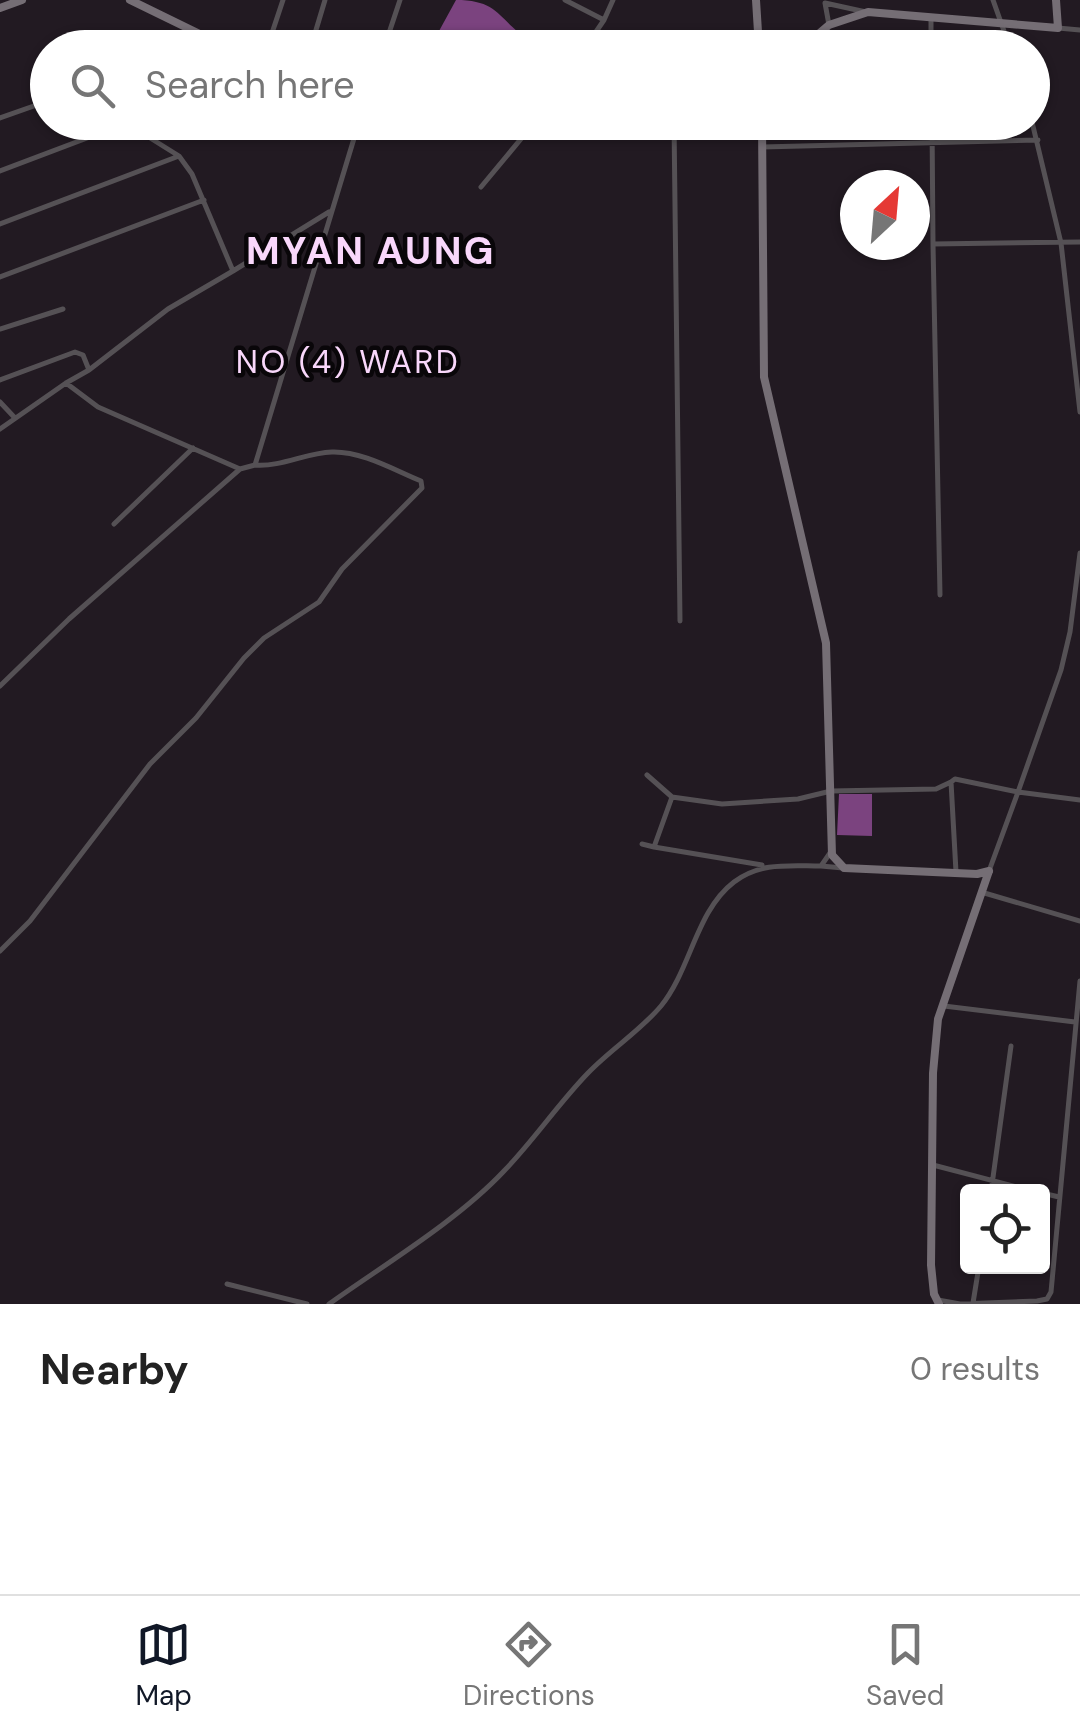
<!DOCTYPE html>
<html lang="en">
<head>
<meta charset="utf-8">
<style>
  :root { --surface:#fff; --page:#f6f6f6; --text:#222; --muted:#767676; --line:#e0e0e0; --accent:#111827 }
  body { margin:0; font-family:"DM Sans",sans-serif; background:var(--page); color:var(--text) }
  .controls { position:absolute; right:30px; bottom:30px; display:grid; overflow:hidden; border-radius:10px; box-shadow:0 2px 8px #0004 }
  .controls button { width:90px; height:90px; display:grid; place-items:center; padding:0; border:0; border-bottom:2px solid var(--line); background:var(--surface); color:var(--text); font:50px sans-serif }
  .compass { position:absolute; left:840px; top:170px; width:90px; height:90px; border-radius:50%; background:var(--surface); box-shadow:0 2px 8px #0004; rotate:26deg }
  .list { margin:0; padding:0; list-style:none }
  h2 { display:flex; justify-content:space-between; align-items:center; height:130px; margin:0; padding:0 40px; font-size:42px }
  h2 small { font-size:32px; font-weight:400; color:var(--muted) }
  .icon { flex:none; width:55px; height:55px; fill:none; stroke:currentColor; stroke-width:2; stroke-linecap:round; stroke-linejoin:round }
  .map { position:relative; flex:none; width:1080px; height:1304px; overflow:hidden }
  .search { position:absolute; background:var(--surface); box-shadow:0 2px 8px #0004; left:30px; right:30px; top:30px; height:110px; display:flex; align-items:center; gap:25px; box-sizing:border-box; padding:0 35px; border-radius:55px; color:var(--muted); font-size:38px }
  .sheet { height:290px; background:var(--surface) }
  nav { display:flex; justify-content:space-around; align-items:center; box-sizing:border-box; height:140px; border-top:2px solid var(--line); background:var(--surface); font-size:28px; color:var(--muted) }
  nav a { display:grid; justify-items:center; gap:5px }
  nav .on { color:var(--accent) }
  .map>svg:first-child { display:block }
  .water { fill:#7b437f }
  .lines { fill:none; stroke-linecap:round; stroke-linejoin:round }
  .street { stroke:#555155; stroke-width:5 }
  .secondary { stroke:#756e75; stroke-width:8 }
  .labels { text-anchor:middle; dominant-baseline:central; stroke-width:9; stroke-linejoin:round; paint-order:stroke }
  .quarter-label { font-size:32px; letter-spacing:2.5px; fill:#f9d7fb; stroke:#090609 }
  .district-label { font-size:38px; font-weight:bold; letter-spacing:2.5px; fill:#f9d7fb; stroke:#090609 }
</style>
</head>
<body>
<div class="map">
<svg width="1080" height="1304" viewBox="0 0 1080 1304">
  <rect width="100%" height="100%" fill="#221a22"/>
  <path class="water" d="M456,0C500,0 498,20 530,41L526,47H434L433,42Z
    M839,794H872V836L837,835Z"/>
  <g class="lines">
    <path class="street" d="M565,0L604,20L613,0
      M993,0L1010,48
      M825,3L866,12
      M825,3L829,25
      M931,18V48
      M1058,28L1080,30
      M313,40L325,0
      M267,48L283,0
      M384,48L400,0
      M585,48L604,20
      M0,118L48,101
      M674,122L680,621
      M932,122L933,244
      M1032,122L1061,243L1080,412
      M762,147L1038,140
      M0,171L95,135L131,126L179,156L192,174L233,271L168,309L89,370
      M481,187L535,122
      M0,224L179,156
      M233,271L329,212
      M0,277L204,200
      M0,329L63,309
      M0,380L75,352L83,355L89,370L66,383L0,429
      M66,383L98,407L240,469
      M0,402L15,418
      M114,524L193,448
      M940,595L933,244L1080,242
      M0,686L69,619L240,469L255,465
      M647,775L672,797L722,804L798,799L831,791L936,789L951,782
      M672,797L654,847L762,865
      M642,844L654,847
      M830,853L821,866L843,868
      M989,871L1018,792L1080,800
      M956,872L951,782L955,779L1018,792L1061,670L1070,632L1080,553
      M981,892L1080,921
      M0,951L30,921L150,764L196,718L244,658L264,638L319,602L342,569L422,488L421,481C394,470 362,451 332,452C305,453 282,467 255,465L359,122
      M944,1006L1075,1022
      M933,1165L1036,1192
      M991,1192L1011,1046
      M1042,1193L1059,1197
      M227,1284L307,1304
      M938,1300L960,1304L1037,1301L1047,1299L1051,1292L1080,981
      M973,1303L979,1266
      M329,1304C385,1264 457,1221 504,1171C534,1140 558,1104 588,1073C611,1049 640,1031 661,1006C691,969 696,911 734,882C761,862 788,866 821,866"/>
    <path class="secondary" d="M130,0L212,40L245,48
      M756,0L759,48
      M0,8L22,0
      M802,48L829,25L868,12L1058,28L1056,0
      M762,122L764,377L826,643L832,855L844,868L977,874L989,871
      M939,1304L934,1294L931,1265L933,1073L938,1019L989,871"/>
  </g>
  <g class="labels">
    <g class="quarter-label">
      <text x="348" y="362">NO (4) WARD</text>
    </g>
    <g class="district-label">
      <text x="371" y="251">MYAN AUNG</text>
    </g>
  </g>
</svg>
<div class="controls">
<button><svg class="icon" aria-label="locate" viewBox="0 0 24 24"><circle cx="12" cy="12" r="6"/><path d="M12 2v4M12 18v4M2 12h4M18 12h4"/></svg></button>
</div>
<svg class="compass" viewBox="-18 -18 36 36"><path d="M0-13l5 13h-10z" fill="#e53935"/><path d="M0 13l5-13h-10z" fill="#767676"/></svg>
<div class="search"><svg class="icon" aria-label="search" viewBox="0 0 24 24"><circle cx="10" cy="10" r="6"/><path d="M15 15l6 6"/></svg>Search here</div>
</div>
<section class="sheet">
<h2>Nearby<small>0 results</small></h2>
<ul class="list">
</ul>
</section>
<nav>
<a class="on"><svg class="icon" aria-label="map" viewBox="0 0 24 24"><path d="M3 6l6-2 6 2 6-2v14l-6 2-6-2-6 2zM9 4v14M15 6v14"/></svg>Map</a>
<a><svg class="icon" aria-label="directions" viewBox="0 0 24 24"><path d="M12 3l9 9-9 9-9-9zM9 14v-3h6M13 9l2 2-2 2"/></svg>Directions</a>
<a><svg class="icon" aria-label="saved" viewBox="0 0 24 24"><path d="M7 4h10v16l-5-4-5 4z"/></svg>Saved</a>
</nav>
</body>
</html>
